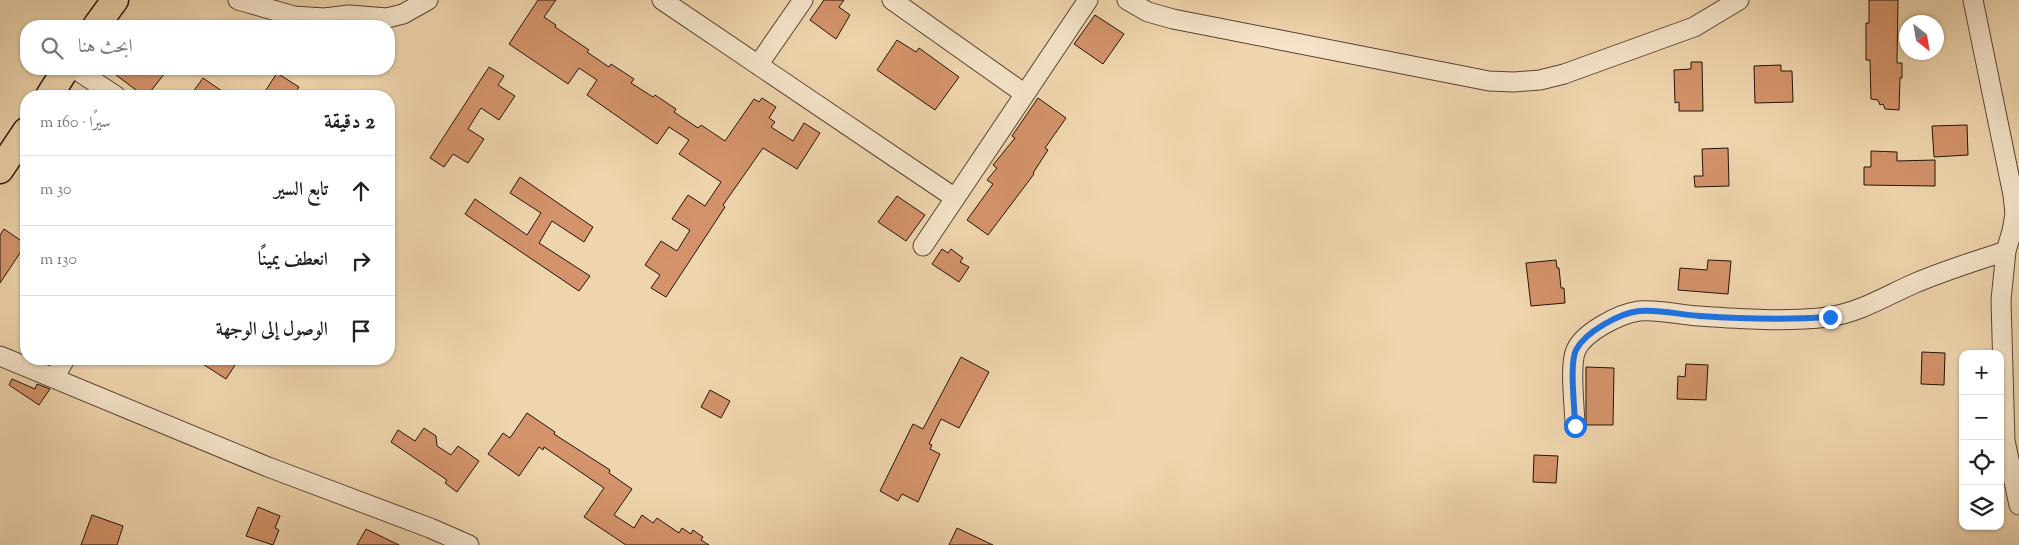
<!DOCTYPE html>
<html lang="ar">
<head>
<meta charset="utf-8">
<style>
  :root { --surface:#fff; --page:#f6f6f6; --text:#222; --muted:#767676; --line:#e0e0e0 }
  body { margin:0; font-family:"Sorts Mill Goudy",Amiri,serif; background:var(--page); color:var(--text); direction:rtl }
  .controls { position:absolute; right:15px; bottom:15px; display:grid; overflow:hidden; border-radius:10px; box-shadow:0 1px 4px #0004 }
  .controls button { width:45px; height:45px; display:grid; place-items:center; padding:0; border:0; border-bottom:1px solid var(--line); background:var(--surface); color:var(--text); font:25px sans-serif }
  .compass { position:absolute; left:1899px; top:15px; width:45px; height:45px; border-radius:50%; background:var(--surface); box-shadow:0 1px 4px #0004; rotate:149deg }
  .stop { position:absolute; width:15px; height:15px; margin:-11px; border:4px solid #1a73e8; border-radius:50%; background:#fff }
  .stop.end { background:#1a73e8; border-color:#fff; box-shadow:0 1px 5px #0008 }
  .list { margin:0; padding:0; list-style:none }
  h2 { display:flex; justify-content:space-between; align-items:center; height:65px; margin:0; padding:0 20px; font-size:21px }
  h2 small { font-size:16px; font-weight:400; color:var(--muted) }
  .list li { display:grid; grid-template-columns:32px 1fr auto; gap:15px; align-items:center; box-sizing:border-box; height:70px; padding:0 20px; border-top:1px solid var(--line) }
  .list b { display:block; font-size:19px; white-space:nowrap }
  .list em { font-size:16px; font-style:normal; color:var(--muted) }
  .icon { flex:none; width:28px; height:28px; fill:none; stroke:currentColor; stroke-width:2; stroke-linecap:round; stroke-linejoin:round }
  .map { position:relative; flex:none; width:2019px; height:545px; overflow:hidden; direction:ltr }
  .search { position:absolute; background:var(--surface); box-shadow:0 1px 4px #0004; left:20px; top:20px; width:375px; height:55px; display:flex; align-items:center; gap:12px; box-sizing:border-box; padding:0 18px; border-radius:20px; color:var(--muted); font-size:19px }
  .panel { position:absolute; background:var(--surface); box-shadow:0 1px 4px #0004; left:20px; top:90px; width:375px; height:275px; border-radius:20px; direction:rtl }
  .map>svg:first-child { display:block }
  .building { fill:#d4936a; stroke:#231307 }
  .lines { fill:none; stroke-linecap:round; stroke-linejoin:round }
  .minor-casing { stroke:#564430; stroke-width:21 }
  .highway-casing { stroke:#231307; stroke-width:29 }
  .minor { stroke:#f5e4ca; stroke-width:19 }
  .highway { stroke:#efd5ad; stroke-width:26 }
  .route { stroke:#1a73e8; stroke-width:6 }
</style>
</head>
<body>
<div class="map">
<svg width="2019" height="545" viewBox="0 0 2019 545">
  <rect width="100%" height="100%" fill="#efd5ad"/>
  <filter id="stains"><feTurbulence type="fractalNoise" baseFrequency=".004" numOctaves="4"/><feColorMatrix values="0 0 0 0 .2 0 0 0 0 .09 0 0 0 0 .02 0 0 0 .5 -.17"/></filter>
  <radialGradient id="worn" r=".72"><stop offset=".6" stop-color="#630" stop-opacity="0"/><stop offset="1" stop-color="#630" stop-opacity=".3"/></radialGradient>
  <path class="building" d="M538,0H556L544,17L556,25L555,27L589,50L587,52L609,67L611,64L634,79L631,83L653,97L655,95L676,109L674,112L698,128L701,125L725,141L754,99L759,102L762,98L776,107L769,118L775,122L771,127L793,141L804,123L820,133L797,169L763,148L723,205L725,207L666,297L651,288L660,275L645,265L661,241L677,251L690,230L672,219L688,195L705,206L721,182L679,154L689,140L669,127L657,144L587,95L597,80L579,68L568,84L509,44Z
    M824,0H844L839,7L850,15L836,39L810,20Z
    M1869,0H1898L1897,63H1902V78H1900L1899,110L1885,109L1883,104L1880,105L1878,100L1871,99L1870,60H1866V23H1869Z
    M1095,15L1124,34L1103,64L1074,44Z
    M897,40L916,52L919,48L959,77L935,110L877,70Z
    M1691,62H1702L1703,111H1679V102L1675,103L1674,70L1691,69Z
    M1781,65V71H1792L1793,102L1755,103L1754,66Z
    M489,67L504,76L498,85L515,96L499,120L481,108L468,129L484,139L468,163L453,154L444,167L430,158Z
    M108,69H168L147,96H144Z
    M277,73L299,87L293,96H262Z
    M203,78L229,96H190Z
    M1038,98L1066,118L1045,148L1048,150L1033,173L1034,174L988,235L967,220L993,184L987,180L997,168L993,165L1015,138L1012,136Z
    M1967,125L1968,155L1934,157L1932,126Z
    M1728,148L1729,186L1695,187L1694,176H1703L1702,149Z
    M1871,151L1897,152V161L1935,160V186L1864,185V167H1871Z
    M520,177L593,227L584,242L552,221L539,243L590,276L579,291L465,214L475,199L527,235L541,213L510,193Z
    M897,196L925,215L906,241L878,222Z
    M4,229L26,244L0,283V235Z
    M942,249L948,253L951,249L963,258L960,262L969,267L959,282L932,264Z
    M1556,260L1557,268H1559L1561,288H1564L1565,303L1531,306L1526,263Z
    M1708,260L1731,261L1728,294L1678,290L1680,268L1707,270Z
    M1922,352L1945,353L1944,385L1921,384Z
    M961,357L989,372L959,428L941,419L929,444L932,445L930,449L940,454L918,502L902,494L898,501L880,491L913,424L923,429Z
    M195,359H239L226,379Z
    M1686,364L1708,365L1706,400L1677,399L1678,376L1685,377Z
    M1586,367L1614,368L1613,425H1586Z
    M12,379L35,389L37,384L50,389L39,405L9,385Z
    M710,390L730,401L721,418L701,407Z
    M527,413L555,432L554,434L610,470L609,473L632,489L614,515L634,528L642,515L653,523L657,518L679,533L682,528L691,534L693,530L703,537L701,540L709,545H626L584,517L604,488L544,447L543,450L539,447L519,476L488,454L503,433L510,438Z
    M424,428L436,436L437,446L451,455L458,446L479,461L457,492L445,483L447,480L391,442L398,430L415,441Z
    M1534,455L1558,456L1556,483L1533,482Z
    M258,507L280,516L275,528L279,530L273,545L246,536Z
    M92,515L123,526L117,545H81Z
    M957,528L993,545H949Z
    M366,529L399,545H357Z"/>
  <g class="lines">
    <g class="minor-casing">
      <path id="minor" d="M238,0L294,16L324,18L349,15L387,18L403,14L428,0
        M662,0L955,198
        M892,0L1025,94
        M1127,0L1148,12L1173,19L1489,81L1514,82L1540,80L1564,74L1694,27L1739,0
        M1973,0L2013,195L2015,214L2012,231L2006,251L2001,300L2005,441L2019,505
        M758,65L803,0
        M75,69L116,96
        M923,246L1088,0
        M0,356L268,467L430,528L469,545
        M54,378L65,359
        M1575,426C1575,409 1569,365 1576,350C1584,332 1619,314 1639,311C1659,309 1679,315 1699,316C1741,319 1786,322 1828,317C1858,313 1886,296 1913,284C1943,271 1975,261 2006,251"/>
    </g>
    <g class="highway-casing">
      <path id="highway" d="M96,26L115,0
        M49,96L66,69
        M0,170L26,131"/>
    </g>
    <use href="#minor" class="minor"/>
    <use href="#highway" class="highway"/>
  </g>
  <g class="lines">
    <path class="route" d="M1575,426C1575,409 1569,364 1576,350C1585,332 1620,313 1639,311C1660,309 1680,315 1700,316C1743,319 1787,320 1830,317"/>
  </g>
  <rect width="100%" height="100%" filter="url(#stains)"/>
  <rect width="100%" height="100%" fill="url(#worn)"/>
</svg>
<div class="controls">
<button>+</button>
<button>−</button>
<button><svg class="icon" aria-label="locate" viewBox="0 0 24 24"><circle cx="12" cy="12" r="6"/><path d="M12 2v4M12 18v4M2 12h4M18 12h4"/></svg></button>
<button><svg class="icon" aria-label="layers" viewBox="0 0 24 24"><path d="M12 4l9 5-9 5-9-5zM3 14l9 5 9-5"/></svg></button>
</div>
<svg class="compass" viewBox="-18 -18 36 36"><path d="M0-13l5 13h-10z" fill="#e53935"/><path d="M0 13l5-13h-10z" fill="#767676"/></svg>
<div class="stop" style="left:1575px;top:426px"></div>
<div class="stop end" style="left:1830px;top:317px"></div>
<div class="search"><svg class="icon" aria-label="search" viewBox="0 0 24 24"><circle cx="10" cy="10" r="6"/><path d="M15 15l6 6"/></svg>ابحث هنا</div>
<section class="panel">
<h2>2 دقيقة<small>سيرًا · 160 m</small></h2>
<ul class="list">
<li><svg class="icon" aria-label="ahead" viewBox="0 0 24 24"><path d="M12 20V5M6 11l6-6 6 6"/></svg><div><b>تابع السير</b></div><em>30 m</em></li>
<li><svg class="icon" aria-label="right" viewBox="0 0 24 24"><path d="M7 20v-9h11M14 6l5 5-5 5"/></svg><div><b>انعطف يمينًا</b></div><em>130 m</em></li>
<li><svg class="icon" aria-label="arrive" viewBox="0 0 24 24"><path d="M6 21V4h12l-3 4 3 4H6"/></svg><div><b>الوصول إلى الوجهة</b></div></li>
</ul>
</section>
</div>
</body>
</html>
